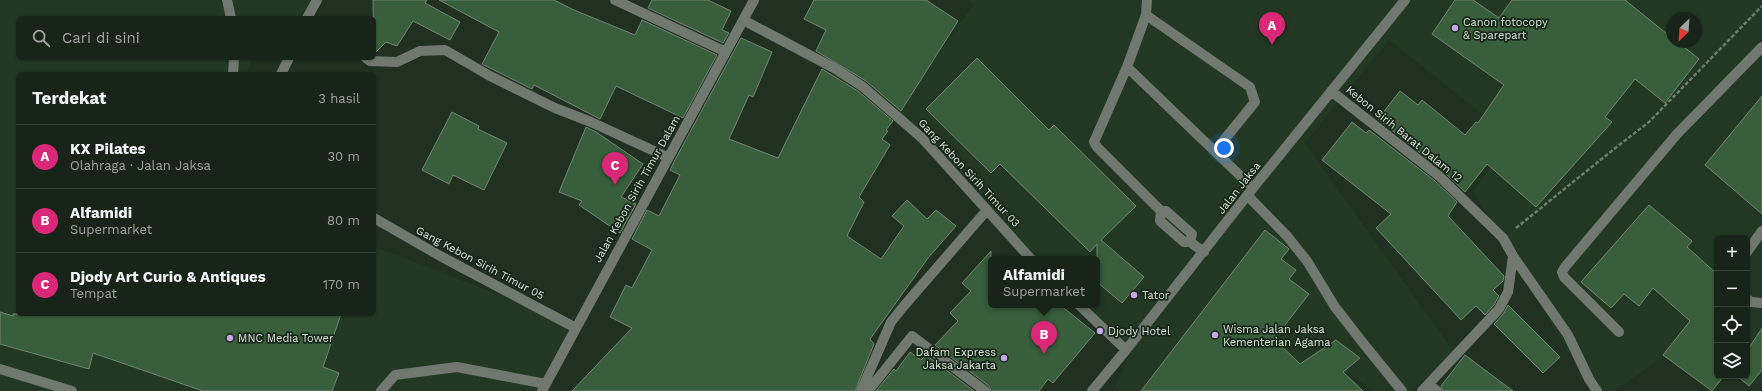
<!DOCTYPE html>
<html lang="id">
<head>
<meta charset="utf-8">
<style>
  :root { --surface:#182419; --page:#253026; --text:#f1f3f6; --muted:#9fa4a2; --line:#364138; --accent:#db2777 }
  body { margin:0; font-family:"Work Sans",sans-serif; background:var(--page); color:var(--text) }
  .controls { position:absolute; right:12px; bottom:12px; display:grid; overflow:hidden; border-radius:6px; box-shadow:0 1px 3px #0004 }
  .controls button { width:36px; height:36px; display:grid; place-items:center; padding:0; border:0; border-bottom:1px solid var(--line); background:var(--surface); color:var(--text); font:20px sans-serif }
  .compass { position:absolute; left:1666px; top:12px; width:36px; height:36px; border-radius:50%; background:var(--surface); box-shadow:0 1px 3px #0004; rotate:205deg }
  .you { position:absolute; left:1224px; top:148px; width:14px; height:14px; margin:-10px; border:3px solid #fff; border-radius:50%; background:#1a73e8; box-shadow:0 0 0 6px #1a73e833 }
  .badge { display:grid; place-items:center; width:26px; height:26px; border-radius:50%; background:var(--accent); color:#fff; font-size:13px; font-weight:700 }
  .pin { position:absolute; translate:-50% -33px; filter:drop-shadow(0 1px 2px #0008) }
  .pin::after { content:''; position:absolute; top:21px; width:14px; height:12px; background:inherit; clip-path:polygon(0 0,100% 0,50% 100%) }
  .popup { position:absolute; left:988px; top:256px; width:112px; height:52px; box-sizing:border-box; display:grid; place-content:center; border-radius:6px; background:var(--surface); filter:drop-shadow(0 1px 3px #0005); font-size:13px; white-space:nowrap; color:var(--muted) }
  .popup b { font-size:15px; color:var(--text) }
  .popup::after { content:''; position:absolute; left:50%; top:100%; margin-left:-8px; border:8px solid transparent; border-top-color:var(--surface) }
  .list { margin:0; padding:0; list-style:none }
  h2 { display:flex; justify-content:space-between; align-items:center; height:52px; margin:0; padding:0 16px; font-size:17px }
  h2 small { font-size:13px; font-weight:400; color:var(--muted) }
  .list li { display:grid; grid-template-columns:26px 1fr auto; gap:12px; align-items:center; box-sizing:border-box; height:64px; padding:0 16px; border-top:1px solid var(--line) }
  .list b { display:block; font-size:15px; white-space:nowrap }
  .list p { margin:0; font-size:13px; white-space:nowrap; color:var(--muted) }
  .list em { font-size:13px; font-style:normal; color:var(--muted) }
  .icon { flex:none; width:22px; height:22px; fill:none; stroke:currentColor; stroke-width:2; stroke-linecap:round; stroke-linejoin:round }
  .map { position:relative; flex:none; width:1762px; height:391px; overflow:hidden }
  .search { position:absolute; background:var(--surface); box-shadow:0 1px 3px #0004; left:16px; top:16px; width:360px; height:44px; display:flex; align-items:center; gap:10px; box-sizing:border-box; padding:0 14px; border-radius:6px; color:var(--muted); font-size:15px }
  .panel { position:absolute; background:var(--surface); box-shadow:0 1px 3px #0004; left:16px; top:72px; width:360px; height:244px; border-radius:6px }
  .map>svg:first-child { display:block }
  .built { fill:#223823; fill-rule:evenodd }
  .building { fill:#385e3b; stroke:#738674 }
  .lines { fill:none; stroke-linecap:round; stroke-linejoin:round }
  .path { stroke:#6e7c6f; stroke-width:2.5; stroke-dasharray:4 2; stroke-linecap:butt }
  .minor { stroke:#707870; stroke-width:10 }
  .poi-dot { fill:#c9a5ee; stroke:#162617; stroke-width:1.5 }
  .labels { text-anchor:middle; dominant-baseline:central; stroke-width:3.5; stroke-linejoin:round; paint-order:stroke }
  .poi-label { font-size:11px; fill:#dae5da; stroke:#162617; text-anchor:start }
  .street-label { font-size:11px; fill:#dae5da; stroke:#162617 }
</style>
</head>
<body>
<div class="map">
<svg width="1762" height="391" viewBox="0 0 1762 391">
  <rect width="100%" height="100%" fill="#203021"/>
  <path class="built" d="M0,0H317L295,18H18V58H253L246,74H18V314H374V246L579,326L547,391H0Z
    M968,0H1762V387L1745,376H1747V238H1717V357L1688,338L1615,391H1591L1473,191L1512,138L1389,40L1305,143L1456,355L1411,391H1373L1348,372L1327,391H1113L1132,349L1086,305H1097V259H1038L891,118L974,4ZM1672,18H1696V42H1672Z"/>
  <path class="building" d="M373,0H427L425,3L460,22L450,40L413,21L397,46L386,42L374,54Z
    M439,0H554L574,10L635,35L642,20L717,55L683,118L616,86L600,119L534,85L532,89L482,64L499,32Z
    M652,0H708L731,11L722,30L729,33L723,43L648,8Z
    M814,0H926L958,21L901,111L866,81L816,51L826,30L804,19Z
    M1455,0H1473L1499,18L1512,0H1625L1672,38V42H1678L1699,59L1665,103L1635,79L1605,117L1612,122L1536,207L1487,164L1465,192L1443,171L1378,119L1400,91L1418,105L1422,100L1465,135L1476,122L1478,123L1504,85L1432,34Z
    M741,38L772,52L753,97L749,95L729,139L778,158L822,69L858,91L893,121L886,130L888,131L882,139L890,145L859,197L864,202L847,236L881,259L904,226L892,216L907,200L927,219L936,210L956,226L928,258L870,339L874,344L855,391H572L632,328L610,317L626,285L632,288L652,250L632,239L647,210L659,216L680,175L670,170L676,158Z
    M977,58L1049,130L1054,125L1136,206L1101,240L1144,277L1122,303L1097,282V244L1090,252L1000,164L991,173L926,109Z
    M1762,96V214L1705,165Z
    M452,112L479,126L478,129L507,143L484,190L453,175L449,184L422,170Z
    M1352,122L1366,133L1369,130L1435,181L1457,202L1448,216L1504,276L1503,281L1493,290L1499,296L1494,305L1485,315L1476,306L1461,320L1376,228L1391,214L1322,160Z
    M586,127L596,132L643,164L621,197L636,204L620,233L579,205L582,201L559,192Z
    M1649,205L1692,241L1687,247L1717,274V376H1724L1712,391L1663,355L1690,321L1653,288L1639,306L1624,294L1611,308L1581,282Z
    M1265,230L1289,249L1281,259L1296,270L1289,279L1309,294L1274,339L1300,364L1336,340L1360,358L1343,372L1363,391H1141Z
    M991,251V305H1060L1095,333L1053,383L1048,379L1039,391H991L989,386L935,345L958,321L950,313L971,291L962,283Z
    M1508,305L1560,357L1543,373L1494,324L1504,313Z
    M0,312L13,316V314H341L323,367L339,373L332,391H203L93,353L89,369L0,344Z
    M1762,328V370L1749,386L1737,376H1747V351Z
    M910,352L921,360L926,355L974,391H876L894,369L896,371Z
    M1465,355L1513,391H1443L1441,386Z"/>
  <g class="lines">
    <path class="path" d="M1516,228L1614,149L1649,122L1762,6"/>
    <path class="minor" d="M227,0L231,18
      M615,0L726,52
      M1147,0L1146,15L1127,67L1253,188
      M1146,15L1250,87L1255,102L1215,151
      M307,18L317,0
      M743,20L834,68L862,86L922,138L1031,259
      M366,58L370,61L397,62L420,51L445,50L490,76L555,108L591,122L667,157
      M1127,67L1094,142L1097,147L1161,211H1166L1192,234L1190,242
      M233,74L234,58
      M281,74L289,58
      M1331,91L1439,176L1503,238L1513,256L1568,335L1589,379L1597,391
      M1248,196L1287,236L1307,261L1335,307L1363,343L1402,391
      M1161,211L1160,221L1184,242H1190L1204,252
      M374,218L442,257L576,328
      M1747,252L1762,231
      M1747,299L1751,302L1762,303
      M1079,305L1126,350
      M1619,332L1564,277L1562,272L1565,267L1677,134L1762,47
      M0,369L72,391
      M1429,384L1437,391
      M381,391L395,375L457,367L546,384
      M542,391L754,0
      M861,391L891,322L903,307L987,210
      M868,391L912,336L985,391
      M1092,391L1126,350L1253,188L1405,0
      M1422,391L1499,309L1508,292L1513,256"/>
  </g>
  <g class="poi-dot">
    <circle cx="1455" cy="28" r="4"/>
    <circle cx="1134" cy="295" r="4"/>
    <circle cx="1100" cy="331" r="4"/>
    <circle cx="1215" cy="335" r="4"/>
    <circle cx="230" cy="338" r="4"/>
    <circle cx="1004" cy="358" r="4"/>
  </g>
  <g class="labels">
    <g class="poi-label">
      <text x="1463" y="22">Canon fotocopy<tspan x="1463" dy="13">&amp; Sparepart</tspan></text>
      <text x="1142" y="295">Tator</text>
      <text x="1223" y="329">Wisma Jalan Jaksa<tspan x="1223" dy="13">Kementerian Agama</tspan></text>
      <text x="1108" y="331">Djody Hotel</text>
      <text x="238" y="338">MNC Media Tower</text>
      <text x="996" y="352" text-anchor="end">Dafam Express<tspan x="996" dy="13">Jaksa Jakarta</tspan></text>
    </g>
    <g class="street-label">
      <text transform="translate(1404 134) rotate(39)">Kebon Sirih Barat Dalam 12</text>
      <text transform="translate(969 173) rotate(47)">Gang Kebon Sirih Timur 03</text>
      <text transform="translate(1239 188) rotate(-52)">Jalan Jaksa</text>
      <text transform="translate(637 189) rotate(-61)">Jalan Kebon Sirih Timur Dalam</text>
      <text transform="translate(480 263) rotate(28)">Gang Kebon Sirih Timur 05</text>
    </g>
  </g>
</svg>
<div class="controls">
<button>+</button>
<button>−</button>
<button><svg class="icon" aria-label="locate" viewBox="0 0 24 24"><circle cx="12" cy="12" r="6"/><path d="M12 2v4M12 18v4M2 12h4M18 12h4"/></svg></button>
<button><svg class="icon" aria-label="layers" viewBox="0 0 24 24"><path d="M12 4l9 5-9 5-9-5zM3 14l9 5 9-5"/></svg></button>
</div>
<svg class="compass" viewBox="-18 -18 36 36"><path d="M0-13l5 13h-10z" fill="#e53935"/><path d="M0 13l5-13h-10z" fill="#9fa4a2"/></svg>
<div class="you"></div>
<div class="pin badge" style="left:1272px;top:45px">A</div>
<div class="pin badge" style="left:1044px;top:354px">B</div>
<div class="popup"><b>Alfamidi</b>Supermarket</div>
<div class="pin badge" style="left:615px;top:185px">C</div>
<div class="search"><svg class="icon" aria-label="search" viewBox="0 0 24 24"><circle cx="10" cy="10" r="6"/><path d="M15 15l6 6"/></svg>Cari di sini</div>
<section class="panel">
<h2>Terdekat<small>3 hasil</small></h2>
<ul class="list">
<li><span class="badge">A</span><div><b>KX Pilates</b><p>Olahraga · Jalan Jaksa</p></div><em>30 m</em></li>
<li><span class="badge">B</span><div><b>Alfamidi</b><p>Supermarket</p></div><em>80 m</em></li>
<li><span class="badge">C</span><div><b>Djody Art Curio &amp; Antiques</b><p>Tempat</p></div><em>170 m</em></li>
</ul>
</section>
</div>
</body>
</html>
